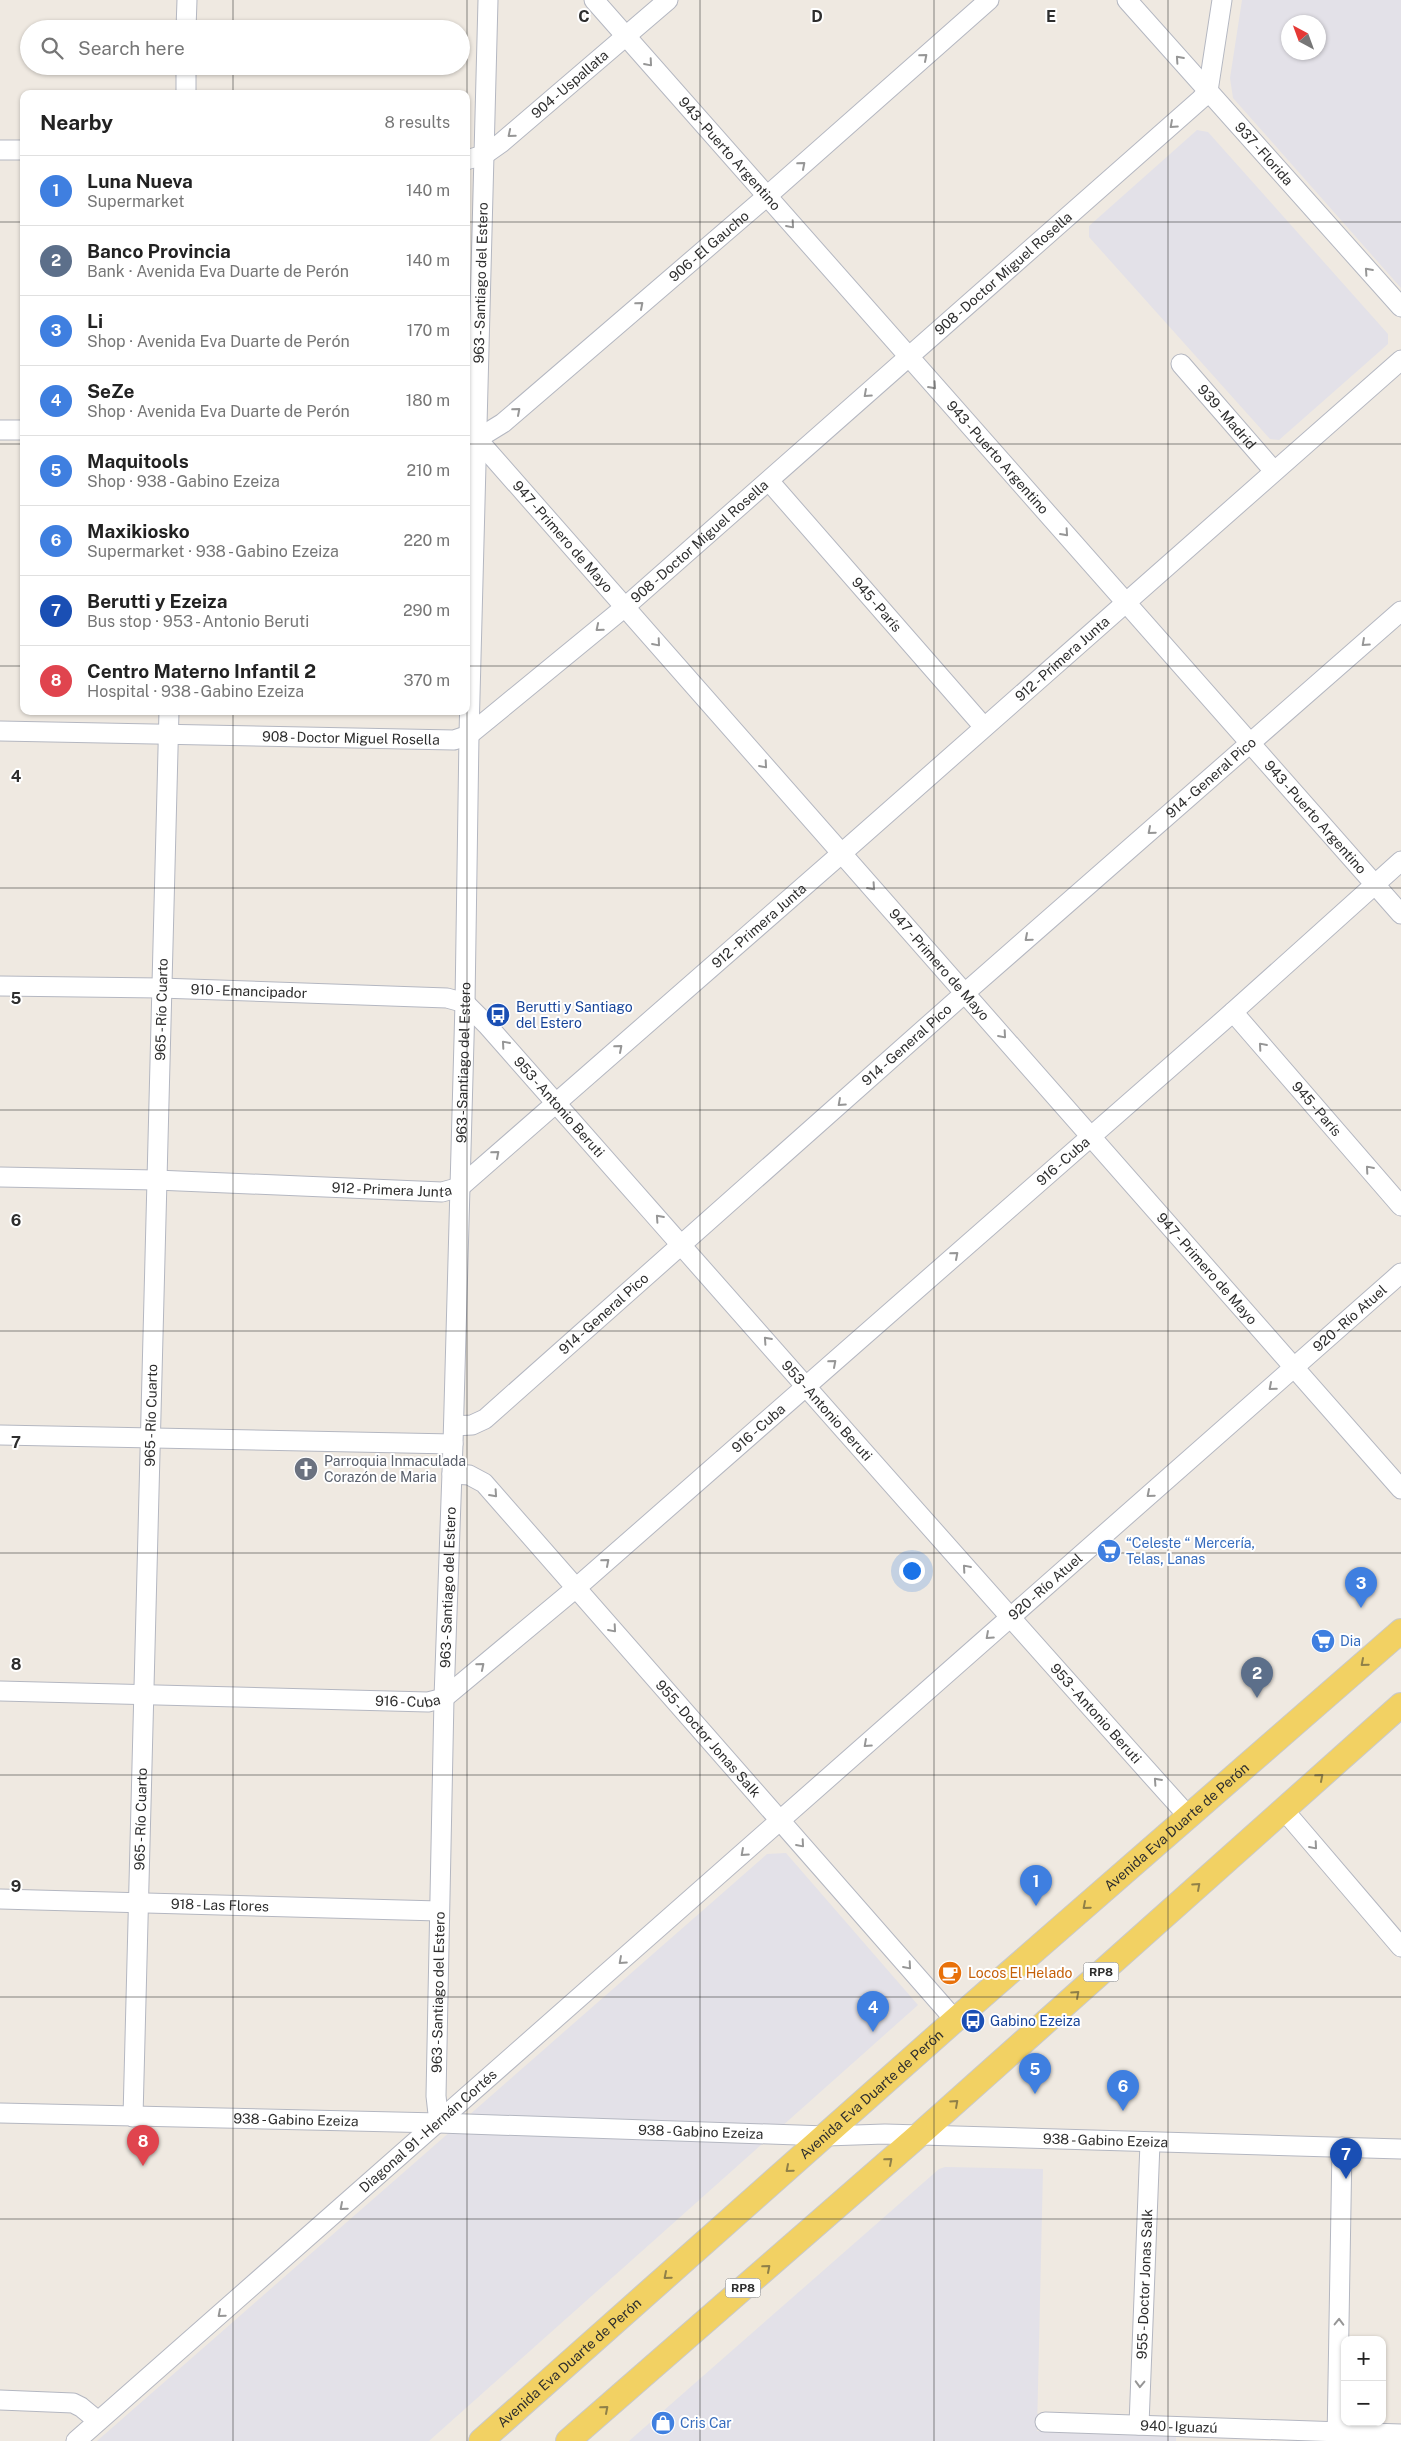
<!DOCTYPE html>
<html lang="en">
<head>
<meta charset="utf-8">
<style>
  :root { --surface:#fff; --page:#f2f2f2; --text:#222; --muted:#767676; --line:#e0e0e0; --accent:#7c3aed }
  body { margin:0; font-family:"Public Sans",sans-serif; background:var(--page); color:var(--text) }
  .controls { position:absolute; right:15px; bottom:15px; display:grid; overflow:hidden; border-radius:10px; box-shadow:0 1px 4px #0004 }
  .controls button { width:45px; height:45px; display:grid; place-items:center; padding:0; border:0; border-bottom:1px solid var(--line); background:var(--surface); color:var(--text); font:25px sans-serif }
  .compass { position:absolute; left:1281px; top:15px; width:45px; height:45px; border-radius:50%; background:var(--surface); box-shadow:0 1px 4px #0004; rotate:319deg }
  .you { position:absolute; left:911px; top:1570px; width:18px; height:18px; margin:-12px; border:4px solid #fff; border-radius:50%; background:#1a73e8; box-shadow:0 0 0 8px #1a73e833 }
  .badge { display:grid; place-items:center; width:32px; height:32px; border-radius:50%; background:var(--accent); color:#fff; font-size:16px; font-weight:700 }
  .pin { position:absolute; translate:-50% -41px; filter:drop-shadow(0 1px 2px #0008) }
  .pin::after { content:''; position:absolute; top:26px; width:18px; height:15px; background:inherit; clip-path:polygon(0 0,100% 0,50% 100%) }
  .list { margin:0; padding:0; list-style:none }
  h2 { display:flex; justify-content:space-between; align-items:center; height:65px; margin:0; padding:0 20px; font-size:21px }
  h2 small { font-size:16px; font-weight:400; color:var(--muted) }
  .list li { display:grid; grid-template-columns:32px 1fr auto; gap:15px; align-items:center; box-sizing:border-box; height:70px; padding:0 20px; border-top:1px solid var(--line) }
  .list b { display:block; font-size:19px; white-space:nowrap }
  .list p { margin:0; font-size:16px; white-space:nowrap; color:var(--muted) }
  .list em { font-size:16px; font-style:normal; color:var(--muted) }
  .icon { flex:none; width:28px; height:28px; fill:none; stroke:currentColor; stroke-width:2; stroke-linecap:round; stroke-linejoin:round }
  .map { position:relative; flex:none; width:1401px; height:2441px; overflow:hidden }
  .search { position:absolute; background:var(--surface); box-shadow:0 1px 4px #0004; left:20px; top:20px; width:450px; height:55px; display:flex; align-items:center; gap:12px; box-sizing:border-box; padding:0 18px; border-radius:28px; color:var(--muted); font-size:19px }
  .panel { position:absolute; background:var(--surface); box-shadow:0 1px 4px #0004; left:20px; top:90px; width:450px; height:625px; border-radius:10px }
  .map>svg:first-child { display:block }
  .industrial { fill:#e3e1e8; fill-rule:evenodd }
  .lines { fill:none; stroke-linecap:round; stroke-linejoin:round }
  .minor-casing { stroke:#b4b7c1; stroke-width:21 }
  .major-casing { stroke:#c9c9c9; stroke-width:26 }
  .minor { stroke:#fff; stroke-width:19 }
  .major { stroke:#f2d163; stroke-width:24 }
  .oneway { stroke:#969696 }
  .oneway2 { stroke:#908048 }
  .grid { fill:none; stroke:#2e2e2e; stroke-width:1; stroke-opacity:0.55 }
  .labels { text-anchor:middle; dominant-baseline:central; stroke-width:4; stroke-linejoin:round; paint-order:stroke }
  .shield { fill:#fff; stroke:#6d6d6d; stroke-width:1 }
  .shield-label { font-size:12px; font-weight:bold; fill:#2e2e2e }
  .street-label { font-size:14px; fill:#2e2e2e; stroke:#fff }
  .transit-label { font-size:14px; fill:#164399; stroke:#fff; text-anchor:start }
  .worship-label { font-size:14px; fill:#5b616d; stroke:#fff; text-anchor:start }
  .shop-label { font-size:14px; fill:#366cbe; stroke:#fff; text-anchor:start }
  .food-label { font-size:14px; fill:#c56008; stroke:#fff; text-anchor:start }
  .grid-label { font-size:16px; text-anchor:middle; font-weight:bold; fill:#2e2e2e; stroke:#fff; stroke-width:4; stroke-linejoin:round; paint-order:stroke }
</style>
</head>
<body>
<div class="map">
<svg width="1401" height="2441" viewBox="0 0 1401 2441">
  <rect width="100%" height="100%" fill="#efe9e1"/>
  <path class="industrial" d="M1242,0H1401V288L1233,98L1230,78ZM1318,22V52H1288V22Z
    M1197,130L1208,132L1388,334V344L1279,440L1270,439L1089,237V226Z
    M786,1853L918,2005L429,2441H97L767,1854Z
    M945,2167L1043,2169L1037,2431L1176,2435V2441H629L939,2169Z"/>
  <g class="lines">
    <g class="minor-casing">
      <g id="minor">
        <path id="s1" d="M594,0L1401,914"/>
        <path id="s2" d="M1127,0L1401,307"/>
        <path d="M186,29L187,0"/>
        <path d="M186,94V66"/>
        <path d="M0,150H24"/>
        <path id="s3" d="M466,160L484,155L501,143L668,0"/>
        <path id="s4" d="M1181,364L1274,471"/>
        <path d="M0,430H24"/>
        <path id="s5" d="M469,439H477L503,423L766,197L989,0"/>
        <path id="s6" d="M477,439L1401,1489"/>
        <path id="s7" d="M769,481L984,727"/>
        <path id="s8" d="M0,731L454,740L469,735L625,607L1201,99L1208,91L1222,0"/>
        <path id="s9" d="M0,986L160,988L447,998L465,1003L487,1025C721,1290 953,1555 1189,1817"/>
        <path id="s10" d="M1233,1012L1401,1206"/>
        <path id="s11" d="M0,1177L156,1180L442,1192L460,1187L842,853L1401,360"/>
        <path id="s12" d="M454,1426L472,1425L485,1419L966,992L1401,611"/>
        <path d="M0,1435L453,1444"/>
        <path id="s13" d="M452,1474L469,1475L484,1483L955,2020"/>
        <path id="s14" d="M0,1691L428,1702L444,1698L576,1588L1233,1012L1401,861"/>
        <path d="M1283,1809L1401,1947"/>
        <path id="s15" d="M0,1899L439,1911"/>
        <path id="s16" d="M0,2113L439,2123L826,2136L885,2134L1401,2149"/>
        <path id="s17" d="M133,2117L169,711"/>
        <path id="s18" d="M439,2123L436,2096L444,1698L453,1444L465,1003L469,735L488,0"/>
        <path d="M0,2400L73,2403L81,2407L98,2421"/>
        <path id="s19" d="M1045,2422L1401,2434"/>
        <path id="s20" d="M1139,2425L1150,2143"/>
        <path id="s21" d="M76,2441L1401,1273"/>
        <path d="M1337,2441L1342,2147"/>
      </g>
    </g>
    <g class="major-casing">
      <g id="major">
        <path id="s22" d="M481,2441L955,2020L1401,1631"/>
        <path d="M568,2441L919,2135L1401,1705"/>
      </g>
    </g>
    <use href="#minor" class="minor"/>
    <use href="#major" class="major"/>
  </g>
  <defs><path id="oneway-chevron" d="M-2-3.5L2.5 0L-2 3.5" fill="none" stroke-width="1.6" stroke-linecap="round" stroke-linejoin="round" transform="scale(1.25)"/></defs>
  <g class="oneway">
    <use href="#oneway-chevron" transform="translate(924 57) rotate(-41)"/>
    <use href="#oneway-chevron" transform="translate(1179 59) rotate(-132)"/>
    <use href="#oneway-chevron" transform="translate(649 63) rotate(49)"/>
    <use href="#oneway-chevron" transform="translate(1173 125) rotate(138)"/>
    <use href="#oneway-chevron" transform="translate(511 134) rotate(140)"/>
    <use href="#oneway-chevron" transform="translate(802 165) rotate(-41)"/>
    <use href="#oneway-chevron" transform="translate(791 225) rotate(49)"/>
    <use href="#oneway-chevron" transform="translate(1368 271) rotate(-132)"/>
    <use href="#oneway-chevron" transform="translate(640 305) rotate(-41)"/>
    <use href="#oneway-chevron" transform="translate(933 386) rotate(48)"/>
    <use href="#oneway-chevron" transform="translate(867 394) rotate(138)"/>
    <use href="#oneway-chevron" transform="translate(517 411) rotate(-41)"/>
    <use href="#oneway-chevron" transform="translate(1065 533) rotate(48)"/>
    <use href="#oneway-chevron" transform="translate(599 628) rotate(140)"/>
    <use href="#oneway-chevron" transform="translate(657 643) rotate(49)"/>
    <use href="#oneway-chevron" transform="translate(1365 643) rotate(138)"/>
    <use href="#oneway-chevron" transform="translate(764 765) rotate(49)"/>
    <use href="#oneway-chevron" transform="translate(1151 831) rotate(139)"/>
    <use href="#oneway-chevron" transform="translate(872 887) rotate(48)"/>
    <use href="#oneway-chevron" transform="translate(1028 938) rotate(139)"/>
    <use href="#oneway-chevron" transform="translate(1003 1035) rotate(49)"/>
    <use href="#oneway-chevron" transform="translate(505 1044) rotate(-131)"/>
    <use href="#oneway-chevron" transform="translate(1262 1046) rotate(-131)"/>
    <use href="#oneway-chevron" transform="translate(619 1048) rotate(-41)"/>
    <use href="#oneway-chevron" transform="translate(841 1103) rotate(138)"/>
    <use href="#oneway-chevron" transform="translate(496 1154) rotate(-41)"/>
    <use href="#oneway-chevron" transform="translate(1369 1169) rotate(-131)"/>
    <use href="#oneway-chevron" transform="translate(659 1218) rotate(-132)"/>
    <use href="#oneway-chevron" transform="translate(955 1255) rotate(-41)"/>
    <use href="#oneway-chevron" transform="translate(767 1340) rotate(-132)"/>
    <use href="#oneway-chevron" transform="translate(833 1363) rotate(-41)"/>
    <use href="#oneway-chevron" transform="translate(1272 1387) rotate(139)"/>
    <use href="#oneway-chevron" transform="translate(494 1494) rotate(48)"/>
    <use href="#oneway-chevron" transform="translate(1150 1494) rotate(139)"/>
    <use href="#oneway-chevron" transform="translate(606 1562) rotate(-41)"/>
    <use href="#oneway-chevron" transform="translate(966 1568) rotate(-131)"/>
    <use href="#oneway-chevron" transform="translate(613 1629) rotate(49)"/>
    <use href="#oneway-chevron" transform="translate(989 1636) rotate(138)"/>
    <use href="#oneway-chevron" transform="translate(481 1666) rotate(-40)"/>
    <use href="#oneway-chevron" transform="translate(867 1744) rotate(138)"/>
    <use href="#oneway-chevron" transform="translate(1157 1781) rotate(-132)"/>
    <use href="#oneway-chevron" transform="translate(801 1844) rotate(49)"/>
    <use href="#oneway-chevron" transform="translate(1314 1846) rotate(49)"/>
    <use href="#oneway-chevron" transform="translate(744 1853) rotate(138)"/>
    <use href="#oneway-chevron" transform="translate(622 1961) rotate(138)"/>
    <use href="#oneway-chevron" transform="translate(908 1966) rotate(49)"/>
    <use href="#oneway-chevron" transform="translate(343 2207) rotate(139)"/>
    <use href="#oneway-chevron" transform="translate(221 2314) rotate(139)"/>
    <use href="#oneway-chevron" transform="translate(1339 2322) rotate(-89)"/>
    <use href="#oneway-chevron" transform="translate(1140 2384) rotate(92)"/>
  </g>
  <g class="oneway2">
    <use href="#oneway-chevron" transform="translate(1364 1663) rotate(139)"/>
    <use href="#oneway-chevron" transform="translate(1320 1777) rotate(-41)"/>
    <use href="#oneway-chevron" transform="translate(1197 1886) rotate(-42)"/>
    <use href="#oneway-chevron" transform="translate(1086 1906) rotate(139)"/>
    <use href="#oneway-chevron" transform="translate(1076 1994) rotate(-42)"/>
    <use href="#oneway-chevron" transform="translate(955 2103) rotate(-42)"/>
    <use href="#oneway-chevron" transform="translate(889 2161) rotate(-41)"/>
    <use href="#oneway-chevron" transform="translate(789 2169) rotate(139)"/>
    <use href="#oneway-chevron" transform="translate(767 2268) rotate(-41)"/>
    <use href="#oneway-chevron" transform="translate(667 2276) rotate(139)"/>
    <use href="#oneway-chevron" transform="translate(605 2409) rotate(-41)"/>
  </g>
  <path class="grid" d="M233,0V29M467,0V2441M700,0V2441M934,0V2441M1168,0V2441M233,66V94M0,222H24M466,222H1401M0,444H24M466,444H1401M0,666H24M466,666H1401M233,711V2441M0,888H1401M0,1110H1401M0,1331H1401M0,1553H1401M0,1775H1401M0,1997H1401M0,2219H1401"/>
  <defs>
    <g id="bus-disc" transform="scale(1.25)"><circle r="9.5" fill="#1a4fb4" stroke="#fff"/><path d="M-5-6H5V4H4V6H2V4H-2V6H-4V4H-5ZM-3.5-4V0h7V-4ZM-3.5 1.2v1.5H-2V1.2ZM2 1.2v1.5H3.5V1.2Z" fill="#fff"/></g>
    <g id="church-disc" transform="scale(1.25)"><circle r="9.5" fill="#6b7280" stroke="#fff"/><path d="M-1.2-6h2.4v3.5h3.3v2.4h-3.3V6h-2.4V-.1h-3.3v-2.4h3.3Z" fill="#fff"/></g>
    <g id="supermarket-disc" transform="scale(1.25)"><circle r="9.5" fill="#3f7fe0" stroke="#fff"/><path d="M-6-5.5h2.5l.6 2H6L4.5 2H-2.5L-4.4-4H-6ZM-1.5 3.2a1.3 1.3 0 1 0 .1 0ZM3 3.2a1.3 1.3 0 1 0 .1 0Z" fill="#fff"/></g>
    <g id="cafe-disc" transform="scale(1.25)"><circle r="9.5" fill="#e8710a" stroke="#fff"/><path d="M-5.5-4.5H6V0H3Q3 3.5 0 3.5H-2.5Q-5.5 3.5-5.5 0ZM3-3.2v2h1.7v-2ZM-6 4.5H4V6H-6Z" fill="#fff"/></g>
    <g id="shop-disc" transform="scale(1.25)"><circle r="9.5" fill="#3f7fe0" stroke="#fff"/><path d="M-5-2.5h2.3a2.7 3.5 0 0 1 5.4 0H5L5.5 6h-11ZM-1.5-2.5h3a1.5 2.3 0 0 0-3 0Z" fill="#fff"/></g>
  </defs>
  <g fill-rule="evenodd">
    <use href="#bus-disc" x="498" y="1015"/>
    <use href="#church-disc" x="306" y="1469"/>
    <use href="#supermarket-disc" x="1109" y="1551"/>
    <use href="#supermarket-disc" x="1323" y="1641"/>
    <use href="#cafe-disc" x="950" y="1973"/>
    <use href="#bus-disc" x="973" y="2021"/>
    <use href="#shop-disc" x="663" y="2423"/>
  </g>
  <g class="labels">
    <g class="shield">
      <rect x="1083.5" y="1962.5" width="35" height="19" rx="4"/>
      <rect x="725.5" y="2278.5" width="35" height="19" rx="4"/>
    </g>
    <g class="shield-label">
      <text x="1101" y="1972">RP8</text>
      <text x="743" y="2288">RP8</text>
    </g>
    <g class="street-label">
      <text stroke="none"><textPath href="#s3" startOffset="130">904 - Uspallata</textPath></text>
      <text stroke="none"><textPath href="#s1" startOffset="205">943 - Puerto Argentino</textPath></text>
      <text stroke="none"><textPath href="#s2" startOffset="206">937 - Florida</textPath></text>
      <text stroke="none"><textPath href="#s5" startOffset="310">906 - El Gaucho</textPath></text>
      <text stroke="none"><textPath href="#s8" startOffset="1176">908 - Doctor Miguel Rosella</textPath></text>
      <text stroke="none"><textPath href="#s18" startOffset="1841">963 - Santiago del Estero</textPath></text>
      <text stroke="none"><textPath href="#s4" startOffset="70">939 - Madrid</textPath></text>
      <text stroke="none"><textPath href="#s1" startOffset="610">943 - Puerto Argentino</textPath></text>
      <text stroke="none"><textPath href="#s6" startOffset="130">947 - Primero de Mayo</textPath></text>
      <text stroke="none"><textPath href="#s8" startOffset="771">908 - Doctor Miguel Rosella</textPath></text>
      <text stroke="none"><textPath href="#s7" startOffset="164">945 - París</textPath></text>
      <text stroke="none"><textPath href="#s11" startOffset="1262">912 - Primera Junta</textPath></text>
      <text stroke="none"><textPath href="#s8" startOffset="351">908 - Doctor Miguel Rosella</textPath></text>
      <text stroke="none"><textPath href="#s12" startOffset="1001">914 - General Pico</textPath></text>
      <text stroke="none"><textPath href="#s1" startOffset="1090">943 - Puerto Argentino</textPath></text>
      <text stroke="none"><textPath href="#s11" startOffset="858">912 - Primera Junta</textPath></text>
      <text stroke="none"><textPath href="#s6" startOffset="700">947 - Primero de Mayo</textPath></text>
      <text stroke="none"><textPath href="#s9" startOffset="249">910 - Emancipador</textPath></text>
      <text stroke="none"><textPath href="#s17" startOffset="1108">965 - Río Cuarto</textPath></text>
      <text stroke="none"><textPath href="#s12" startOffset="596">914 - General Pico</textPath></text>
      <text stroke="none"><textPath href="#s18" startOffset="1061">963 - Santiago del Estero</textPath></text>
      <text stroke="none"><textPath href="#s9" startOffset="606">953 - Antonio Beruti</textPath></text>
      <text stroke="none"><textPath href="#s10" startOffset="128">945 - París</textPath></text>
      <text stroke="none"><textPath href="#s14" startOffset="1264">916 - Cuba</textPath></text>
      <text stroke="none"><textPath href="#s11" startOffset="392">912 - Primera Junta</textPath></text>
      <text stroke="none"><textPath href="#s6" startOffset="1105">947 - Primero de Mayo</textPath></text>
      <text stroke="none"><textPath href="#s12" startOffset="191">914 - General Pico</textPath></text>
      <text stroke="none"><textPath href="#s21" startOffset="1698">920 - Río Atuel</textPath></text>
      <text stroke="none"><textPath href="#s9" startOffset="1011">953 - Antonio Beruti</textPath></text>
      <text stroke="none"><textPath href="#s17" startOffset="702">965 - Río Cuarto</textPath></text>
      <text stroke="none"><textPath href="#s14" startOffset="859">916 - Cuba</textPath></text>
      <text stroke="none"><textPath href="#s18" startOffset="536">963 - Santiago del Estero</textPath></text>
      <text stroke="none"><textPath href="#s21" startOffset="1292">920 - Río Atuel</textPath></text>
      <text stroke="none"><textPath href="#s14" startOffset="408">916 - Cuba</textPath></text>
      <text stroke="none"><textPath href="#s9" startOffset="1416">953 - Antonio Beruti</textPath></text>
      <text stroke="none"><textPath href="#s13" startOffset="374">955 - Doctor Jonas Salk</textPath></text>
      <text stroke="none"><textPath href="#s17" startOffset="298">965 - Río Cuarto</textPath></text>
      <text stroke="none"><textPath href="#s22" startOffset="928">Avenida Eva Duarte de Perón</textPath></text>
      <text stroke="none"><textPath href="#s15" startOffset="220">918 - Las Flores</textPath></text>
      <text stroke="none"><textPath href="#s18" startOffset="131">963 - Santiago del Estero</textPath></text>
      <text stroke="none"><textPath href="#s22" startOffset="522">Avenida Eva Duarte de Perón</textPath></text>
      <text stroke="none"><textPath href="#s16" startOffset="296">938 - Gabino Ezeiza</textPath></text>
      <text stroke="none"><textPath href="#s21" startOffset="469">Diagonal 91 - Hernán Cortés</textPath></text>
      <text stroke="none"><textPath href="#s16" startOffset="701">938 - Gabino Ezeiza</textPath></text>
      <text stroke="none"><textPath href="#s16" startOffset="1106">938 - Gabino Ezeiza</textPath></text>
      <text stroke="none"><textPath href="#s20" startOffset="141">955 - Doctor Jonas Salk</textPath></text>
      <text stroke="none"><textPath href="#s22" startOffset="118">Avenida Eva Duarte de Perón</textPath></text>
      <text stroke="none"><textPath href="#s19" startOffset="134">940 - Iguazú</textPath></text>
    </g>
    <g class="transit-label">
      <text x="516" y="1007">Berutti y Santiago<tspan x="516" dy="16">del Estero</tspan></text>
      <text x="990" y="2021">Gabino Ezeiza</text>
    </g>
    <g class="worship-label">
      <text x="324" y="1461">Parroquia Inmaculada<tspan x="324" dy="16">Corazón de Maria</tspan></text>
    </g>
    <g class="shop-label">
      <text x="1126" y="1543">“Celeste “ Mercería,<tspan x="1126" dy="16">Telas, Lanas</tspan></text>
      <text x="1340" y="1641">Dia</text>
      <text x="680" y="2423">Cris Car</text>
    </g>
    <g class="food-label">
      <text x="968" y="1973">Locos El Helado</text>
    </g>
  </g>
  <g class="grid-label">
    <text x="584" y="22">C</text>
    <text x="817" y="22">D</text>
    <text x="1051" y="22">E</text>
    <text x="16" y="782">4</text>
    <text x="16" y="1004">5</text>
    <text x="16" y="1226">6</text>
    <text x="16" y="1448">7</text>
    <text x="16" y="1670">8</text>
    <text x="16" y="1892">9</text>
  </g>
</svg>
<div class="controls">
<button>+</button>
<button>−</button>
</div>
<svg class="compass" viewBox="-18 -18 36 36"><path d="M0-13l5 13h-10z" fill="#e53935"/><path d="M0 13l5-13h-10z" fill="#767676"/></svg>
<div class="you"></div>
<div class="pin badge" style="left:1036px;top:1906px;background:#3f7fe0">1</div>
<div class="pin badge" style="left:1257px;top:1698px;background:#5c6f8a">2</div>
<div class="pin badge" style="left:1361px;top:1608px;background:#3f7fe0">3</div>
<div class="pin badge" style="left:873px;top:2032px;background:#3f7fe0">4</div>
<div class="pin badge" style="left:1035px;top:2094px;background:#3f7fe0">5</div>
<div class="pin badge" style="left:1123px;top:2111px;background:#3f7fe0">6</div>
<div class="pin badge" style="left:1346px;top:2179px;background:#1a4fb4">7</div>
<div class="pin badge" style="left:143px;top:2166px;background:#e0444e">8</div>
<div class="search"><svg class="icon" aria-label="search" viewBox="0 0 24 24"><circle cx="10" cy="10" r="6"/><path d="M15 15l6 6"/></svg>Search here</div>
<section class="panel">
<h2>Nearby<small>8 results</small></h2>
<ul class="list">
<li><span class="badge" style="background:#3f7fe0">1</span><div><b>Luna Nueva</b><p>Supermarket</p></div><em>140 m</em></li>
<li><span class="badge" style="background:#5c6f8a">2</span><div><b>Banco Provincia</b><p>Bank · Avenida Eva Duarte de Perón</p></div><em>140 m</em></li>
<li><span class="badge" style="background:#3f7fe0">3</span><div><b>Li</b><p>Shop · Avenida Eva Duarte de Perón</p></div><em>170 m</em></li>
<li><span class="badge" style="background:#3f7fe0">4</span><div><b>SeZe</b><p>Shop · Avenida Eva Duarte de Perón</p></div><em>180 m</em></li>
<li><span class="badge" style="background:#3f7fe0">5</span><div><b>Maquitools</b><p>Shop · 938 - Gabino Ezeiza</p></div><em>210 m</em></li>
<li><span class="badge" style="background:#3f7fe0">6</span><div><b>Maxikiosko</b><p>Supermarket · 938 - Gabino Ezeiza</p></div><em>220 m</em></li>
<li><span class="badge" style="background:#1a4fb4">7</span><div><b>Berutti y Ezeiza</b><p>Bus stop · 953 - Antonio Beruti</p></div><em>290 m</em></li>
<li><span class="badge" style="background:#e0444e">8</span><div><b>Centro Materno Infantil 2</b><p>Hospital · 938 - Gabino Ezeiza</p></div><em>370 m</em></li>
</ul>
</section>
</div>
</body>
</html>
